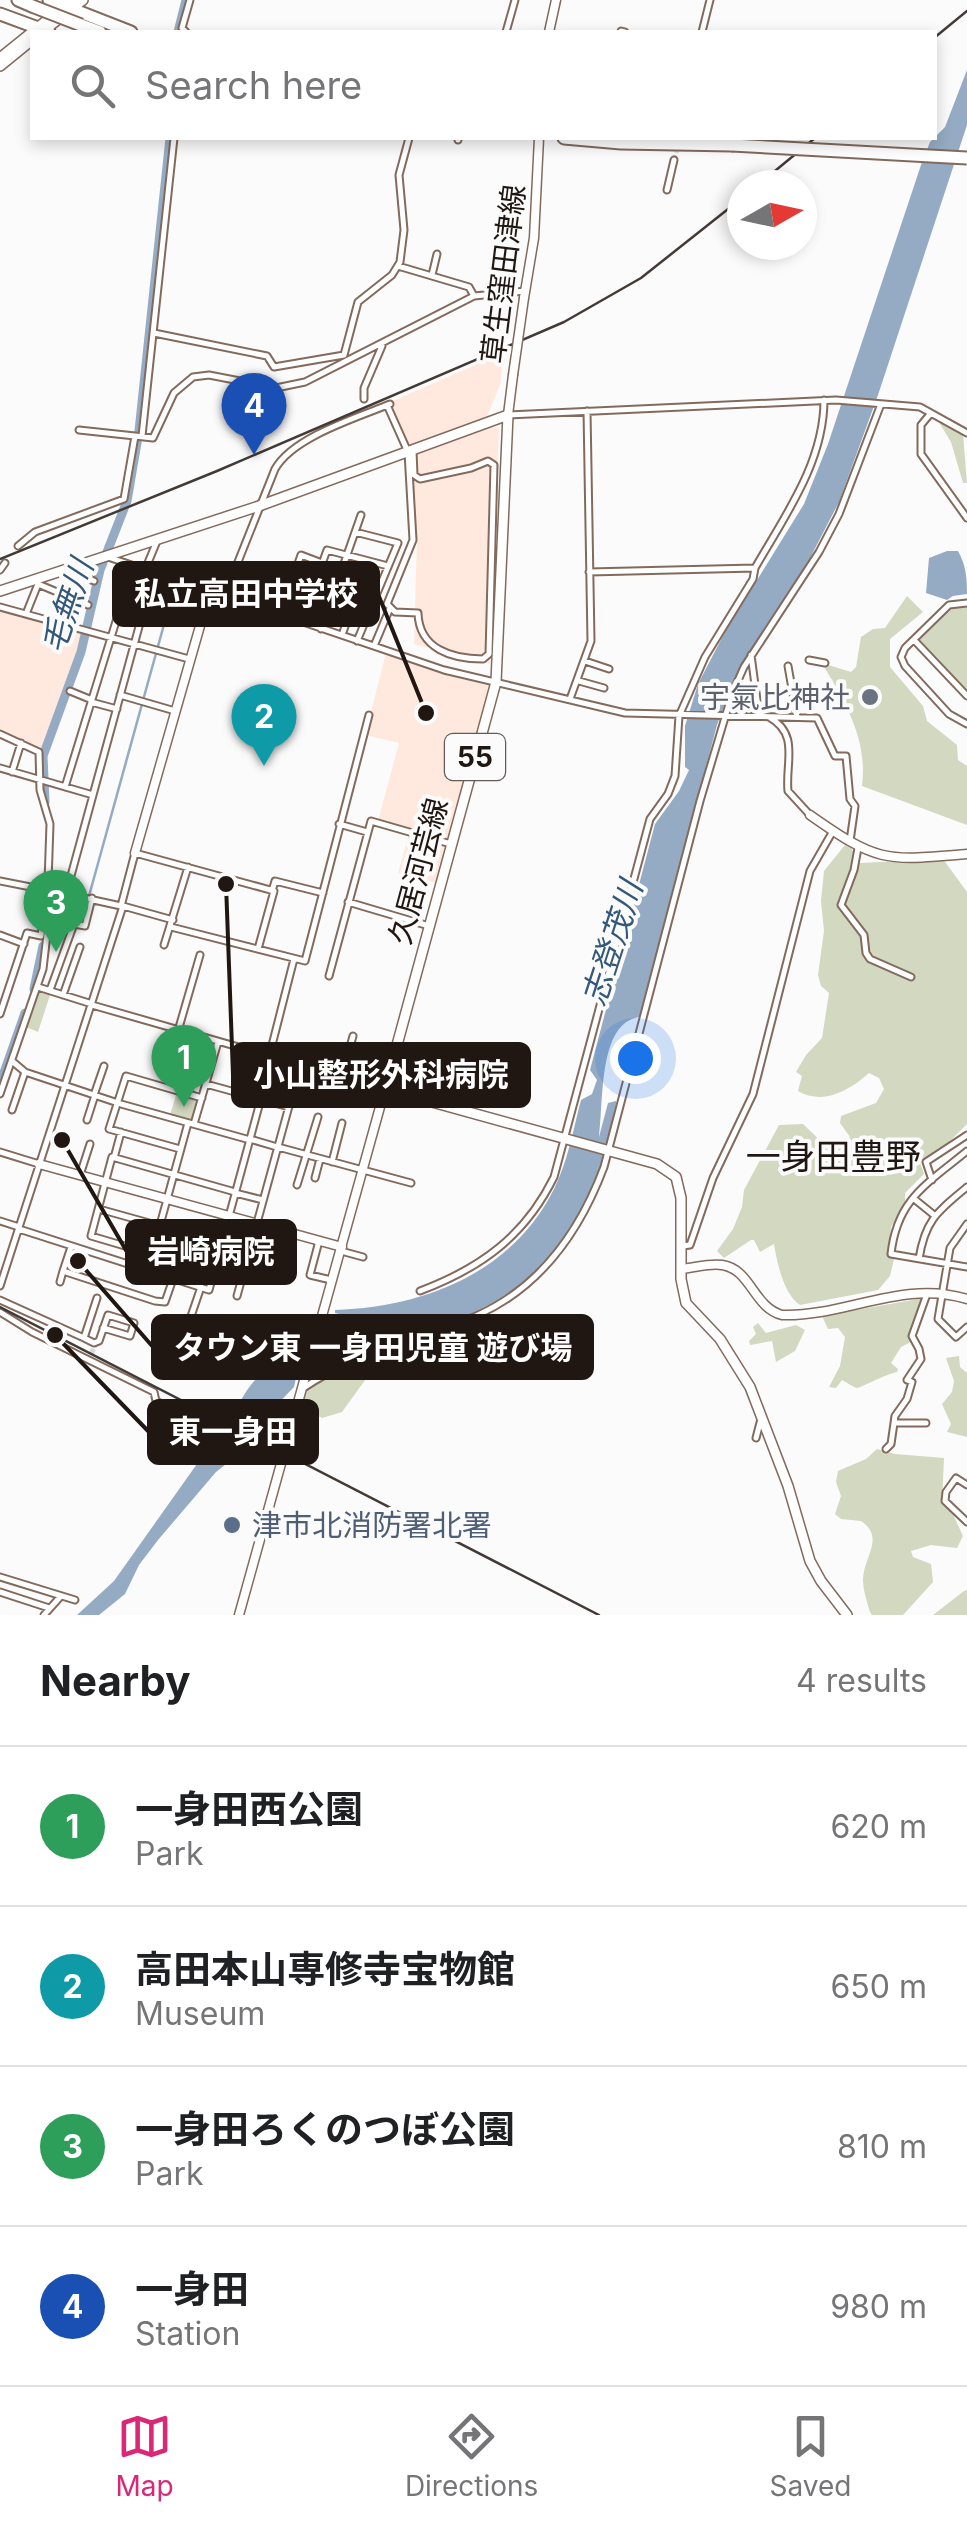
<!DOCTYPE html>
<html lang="en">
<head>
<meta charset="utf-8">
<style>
  :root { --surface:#fff; --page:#f2f2f2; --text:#202124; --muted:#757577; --line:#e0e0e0; --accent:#db2777 }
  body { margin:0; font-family:Inter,"Noto Sans JP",sans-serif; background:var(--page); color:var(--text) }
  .compass { position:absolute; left:727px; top:170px; width:90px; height:90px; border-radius:50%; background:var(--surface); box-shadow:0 5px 15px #0003; rotate:81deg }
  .you { position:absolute; left:635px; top:1058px; width:35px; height:35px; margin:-25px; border:8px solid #fff; border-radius:50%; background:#1a73e8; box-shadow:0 0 0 15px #1a73e833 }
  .badge { display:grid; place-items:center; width:65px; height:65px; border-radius:50%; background:var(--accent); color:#fff; font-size:32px; font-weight:700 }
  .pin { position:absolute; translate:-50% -82px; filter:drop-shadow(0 2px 5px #0008) }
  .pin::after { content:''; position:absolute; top:52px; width:35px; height:30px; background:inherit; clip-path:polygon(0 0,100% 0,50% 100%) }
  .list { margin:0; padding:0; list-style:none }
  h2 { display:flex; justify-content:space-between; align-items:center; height:130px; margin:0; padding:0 40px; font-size:42px }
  h2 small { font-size:32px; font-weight:400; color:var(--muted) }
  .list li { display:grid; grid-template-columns:65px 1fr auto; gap:30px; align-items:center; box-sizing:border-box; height:160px; padding:0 40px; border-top:2px solid var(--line) }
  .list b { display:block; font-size:38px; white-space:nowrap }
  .list p { margin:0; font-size:32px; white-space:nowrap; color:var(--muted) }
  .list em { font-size:32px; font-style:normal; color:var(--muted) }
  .icon { flex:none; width:55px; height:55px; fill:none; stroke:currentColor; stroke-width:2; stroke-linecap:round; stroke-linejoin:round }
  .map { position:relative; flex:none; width:967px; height:1615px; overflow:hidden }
  .search { position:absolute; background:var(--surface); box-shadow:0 5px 15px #0003; left:30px; right:30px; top:30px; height:110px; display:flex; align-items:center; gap:25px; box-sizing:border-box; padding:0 35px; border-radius:0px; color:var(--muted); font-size:38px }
  .sheet { height:770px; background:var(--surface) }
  nav { display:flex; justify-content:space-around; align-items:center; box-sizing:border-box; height:140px; border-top:2px solid var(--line); background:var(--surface); font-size:28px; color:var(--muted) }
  nav a { display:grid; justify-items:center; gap:5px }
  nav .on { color:var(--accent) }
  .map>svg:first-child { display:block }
  .built { fill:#ffe9de }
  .green { fill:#d3d8c1 }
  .water { fill:#95abc3 }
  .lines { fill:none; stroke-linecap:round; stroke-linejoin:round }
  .stream { stroke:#95abc3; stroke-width:2.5 }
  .river { stroke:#95abc3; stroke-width:9 }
  .street-tunnel { stroke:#dad9d8; stroke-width:5; stroke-dasharray:5 2.5; stroke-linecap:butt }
  .street-casing { stroke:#826a5d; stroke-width:9 }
  .secondary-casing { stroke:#826a5d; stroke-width:11 }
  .primary-casing { stroke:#826a5d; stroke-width:12 }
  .highway-casing { stroke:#826a5d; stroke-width:15 }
  .street { stroke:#fff; stroke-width:5 }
  .secondary { stroke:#fff; stroke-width:8 }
  .primary { stroke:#fff; stroke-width:9 }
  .highway { stroke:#fff; stroke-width:11 }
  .rail { stroke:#433a36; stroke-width:2.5 }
  .secondary-bridge-casing { stroke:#826a5d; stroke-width:11; stroke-linecap:butt }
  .highway-bridge-casing { stroke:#826a5d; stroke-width:15; stroke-linecap:butt }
  .secondary-bridge { stroke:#fff; stroke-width:8 }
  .highway-bridge { stroke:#fff; stroke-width:11 }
  .worship-dot { fill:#6b7280; stroke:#fbfbfb; stroke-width:4 }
  .service-dot { fill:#5c6f8a; stroke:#fbfbfb; stroke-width:4 }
  .labels { text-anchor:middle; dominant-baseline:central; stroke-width:8; stroke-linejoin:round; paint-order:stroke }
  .shield { fill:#fbfbfb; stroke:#625b58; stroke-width:2.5 }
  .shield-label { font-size:28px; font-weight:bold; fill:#211712 }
  .street-label { font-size:30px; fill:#211712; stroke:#fbfbfb }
  .worship-label { font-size:30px; fill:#5b616d; stroke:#fbfbfb; text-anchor:end }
  .service-label { font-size:30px; fill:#4e5e75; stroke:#fbfbfb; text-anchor:start }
  .water-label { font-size:32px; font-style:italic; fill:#34587b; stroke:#fbfbfb }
  .quarter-label { font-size:35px; fill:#211712; stroke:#fbfbfb }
  .leader { fill:none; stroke:#211712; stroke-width:4 }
  .callout-dot { fill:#211712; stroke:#fbfbfb; stroke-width:4 }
  .callout { fill:#211712; stroke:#211712; stroke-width:4 }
  .callout-label { font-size:32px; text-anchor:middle; font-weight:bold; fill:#fff }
</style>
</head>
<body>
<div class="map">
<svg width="967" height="1615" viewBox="0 0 967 1615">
  <rect width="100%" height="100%" fill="#fbfbfb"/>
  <path class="built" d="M503,353L500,385L487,417L409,449L388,403Z
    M499,427L490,664L414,644L417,538L414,535L412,455L479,429Z
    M0,609L82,631L79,650L42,753L0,733Z
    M386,653L490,684L436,883L398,873L410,830L378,821L399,743L365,735Z"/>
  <path class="green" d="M937,419L963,434L967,483H963L951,442Z
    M907,596L923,612L890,639V667L923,706L927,721L957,745L958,760L967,766V825L862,786C868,738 845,703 822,663L851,672L856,667L861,637L873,629L885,628Z
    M967,605V693L919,642V638L949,608Z
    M845,845L851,848L860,863L943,859L967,892V1124L943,1148L920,1163L924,1174L905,1193V1204L891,1227L888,1257L894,1259L890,1276L878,1290L800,1305C784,1295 777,1263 774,1244L760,1252L754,1240H751L724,1258L717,1251L733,1229L742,1207L744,1190L779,1125L803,1124L827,1147L841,1143L850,1137L840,1123L841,1116L876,1103L884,1089L879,1078L869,1073C850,1090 823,1106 798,1091L802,1076L796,1072L806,1055L822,1038L829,993L821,986L818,975L824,931L821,901L824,871Z
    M39,988L51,992L38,1032L26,1027Z
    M177,1092L199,1100L192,1122L170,1115Z
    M924,1298V1305L912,1324L911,1342L901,1347L891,1363L898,1369L897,1372C886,1374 860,1388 857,1388C852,1387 847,1382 842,1380L836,1388L829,1387L840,1366L845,1337L838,1328L828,1329L822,1316Z
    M758,1323L766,1333L796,1325L805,1330L795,1351L776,1362L772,1341L750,1345L749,1341L756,1334L753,1327Z
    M372,1356L376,1365L342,1412L322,1418L301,1407L306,1389Z
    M959,1356L960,1367L967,1373V1437L947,1432L951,1424L942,1404L952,1392L954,1381L946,1358Z
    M877,1449L895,1454L944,1458L942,1503L953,1514L963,1536L957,1548L931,1545L911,1551L913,1557L931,1564L933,1582L903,1615H872L870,1612C867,1602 863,1590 863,1580C863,1557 886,1538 861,1521L841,1519L835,1514L841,1496L836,1482L838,1471L866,1459Z
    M967,1590V1615H933L964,1591Z"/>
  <path class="water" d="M967,70V125L878,395L839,502L809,560L732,684L717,725L640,1017C598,1022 604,1100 599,1137L608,1103L616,1101V1104C609,1134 603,1165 592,1193C552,1292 462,1323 368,1349C344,1356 326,1342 301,1355L294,1387L259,1423L240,1453L216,1472L158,1540L139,1565L125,1594L99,1615H77L114,1581L209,1447C226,1432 233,1414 244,1395C265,1361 308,1332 346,1323L348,1316L335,1313V1310C424,1307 512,1273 554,1189C568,1161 573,1130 581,1100L592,1094L597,1080L590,1070L655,824L679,791L689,770L685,767V726L698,684L725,632L804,504L828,444L922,162L930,142L945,127Z
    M947,551H958C966,565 967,578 967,594L953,596L947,600L926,593L929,558Z"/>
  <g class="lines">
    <path class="stream" d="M89,896L168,610
      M83,923V922"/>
    <path class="river" d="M178,32L186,0
      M45,802L43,756L81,652L100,570L127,501L139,431L170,138
      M34,989L43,946
      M0,1084L25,1013"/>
    <path class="street-tunnel" d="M674,160L680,138
      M88,1360L95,1346"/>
    <g class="street-casing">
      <path id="street" d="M621,31L625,32
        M186,32L182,28L190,0
        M506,32L515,0
        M702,32L710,0
        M458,140V138
        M667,190L674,160
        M398,266L469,287L474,296
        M432,275L437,254
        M154,333L267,356L274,367L344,355L358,302L392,275L400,262L404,230L399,175L409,138
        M364,399V388L382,346
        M390,404C356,418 293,437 275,469L230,582L218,593L444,670L625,713L817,718L835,756H846L850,799L855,806L850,841
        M387,405L408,452L413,540L387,604L395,612L418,613C419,649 452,659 483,659L489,654L494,465L488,461L471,468L420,479L414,475L413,451
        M931,413L921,425V454L967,518
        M508,415L836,400L920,407L967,433
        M79,430L135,436
        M142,436L174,138
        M355,532L398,543L357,641
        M18,546L35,532L124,499L135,436L153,438L174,393L193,377L209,375L276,388L305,382L474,296L525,291
        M108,557L190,585L192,578L221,588
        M0,570L5,563
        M145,570L157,541
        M69,571L94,581
        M589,572L755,568C784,517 824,463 824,400
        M38,584L88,605
        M125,593L202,619
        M967,603L949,605L905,648L901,657L905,666L949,714L967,724
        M0,607L189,659
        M180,613L190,585
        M26,614L38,584
        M280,615L301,555L322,563
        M301,622L327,550L388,566
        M321,629L361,515
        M342,635L367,563
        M914,640L967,696
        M374,646L390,608
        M751,655L759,715
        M809,660L825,663
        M585,661L609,669
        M788,666L797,717
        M579,681L604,688
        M70,691L92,700
        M120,695L175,711
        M570,699L591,641L587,411
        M91,702L117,709
        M769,717C800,734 785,763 788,791L810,815
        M0,734L39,752L40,790L50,824L48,882L41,936L27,933L0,1014
        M0,768L93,795L66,894L121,906L135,853L274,891L258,949
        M12,772L21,743
        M65,787L133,566
        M93,795L146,601
        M339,824L367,832
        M858,848L854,870L841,905L864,935L866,953L870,959L911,977
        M0,881L66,894
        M272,891L275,881L323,893
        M348,902L429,926
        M123,906L173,920
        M171,927L305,961L369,715
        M0,935L24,944
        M164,945L188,867
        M329,976L371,821L451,844
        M38,987L92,1004
        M50,990L74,924L85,926L92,898
        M63,995L80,947
        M92,1005L385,1089
        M178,1031L200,955
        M269,1057L294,959
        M12,1061L25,1072L121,1104L250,1140
        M342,1076L353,1036
        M206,1084L289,1107
        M0,1094L43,969L52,891
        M94,1095L104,1066
        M12,1110L25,1072
        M87,1120L95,1095
        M194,1124L218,1042
        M250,1139L277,1147
        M278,1147L411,1183
        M180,1149L109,1129L126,1076L202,1098
        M967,1151C927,1184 897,1199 891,1254L967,1267
        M0,1152L39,1164
        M114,1158L121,1132
        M332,1162L342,1123
        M80,1175L90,1144
        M315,1178L320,1159
        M932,1180L926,1162L967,1135
        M297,1185L318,1117
        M235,1193L263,1200
        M913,1198L934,1215
        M99,1209L221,1243
        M0,1221L19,1227
        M967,1224L950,1248L938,1319L956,1337L967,1327
        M19,1229L209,1290L272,1058
        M319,1241L310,1275L331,1280
        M220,1244L249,1252
        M683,1246L690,1245L713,1178L753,1094L810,871L833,831
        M71,1247L63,1271L155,1301L165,1302L173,1279
        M341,1251L363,1257
        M152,1254L188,1123
        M919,1259C925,1220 938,1211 967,1187
        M213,1272L91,1236L112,1157L235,1192
        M60,1282L63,1271
        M0,1286L123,906
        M420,1291C481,1268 525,1236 554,1177L650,819L668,794L675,776L679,716L705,657L753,579L755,568
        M237,1296L300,1066
        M0,1300L84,1338L97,1298
        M0,1312L32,1332L154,1392L156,1401L219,1433
        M188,1325L201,1287
        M84,1338L94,1343L99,1341L108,1315L134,1323L130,1336L103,1328
        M302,1389C359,1350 416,1343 478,1315C542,1286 580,1231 604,1167L700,801L732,694L744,667L819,552L839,514L881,404
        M894,1423H926
        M756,1438L761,1419
        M886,1449L891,1444L895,1416L907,1399L912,1382L907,1380L921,1359L919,1349L912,1336L927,1294
        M967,1485L956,1478L946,1492L945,1501L967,1522
        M0,1577L75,1600
        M0,1592L49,1608
        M44,1615L61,1596"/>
    </g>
    <g class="secondary-casing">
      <path id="secondary" d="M549,32L556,0
        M524,298L534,238L539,138
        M508,415L513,375
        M810,815C878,863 885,861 967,854
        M135,853L202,619L211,598L218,593
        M39,1164L342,1247
        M681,1269C694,1268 709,1263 722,1265C751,1269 753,1307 782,1315C845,1317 903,1279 967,1299
        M239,1615L385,1089"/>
    </g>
    <g class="primary-casing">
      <path id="primary" d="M42,32L83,0
        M0,58L72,0
        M0,66L32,40
        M0,591L259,506L508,415L496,682L385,1089L657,1164L676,1177L681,1198V1279L686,1303L720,1339L750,1387L788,1486L810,1561L821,1581L847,1615"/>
    </g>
    <g class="highway-casing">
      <path id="highway" d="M18,0L32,6
        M49,0L131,32
        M0,14L49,32
        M81,25L100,32
        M564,138L621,143L732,145"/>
    </g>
    <use href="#street" class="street"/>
    <use href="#secondary" class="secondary"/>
    <use href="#primary" class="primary"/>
    <use href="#highway" class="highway"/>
    <path class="rail" d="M934,38L967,11
      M758,185L815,138
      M0,559L217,471L564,322L641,278L742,198
      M0,1307L599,1615"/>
    <g class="secondary-bridge-casing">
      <path id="secondary-bridge" d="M513,375L524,298"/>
    </g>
    <g class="highway-bridge-casing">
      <path id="highway-bridge" d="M32,6L81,25
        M732,145L967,158"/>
    </g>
    <use href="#secondary-bridge" class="secondary-bridge"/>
    <use href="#highway-bridge" class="highway-bridge"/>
  </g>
  <circle class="worship-dot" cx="870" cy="697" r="10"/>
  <circle class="service-dot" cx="232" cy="1525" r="10"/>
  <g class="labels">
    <rect class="shield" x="445" y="734" width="60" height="46" rx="8"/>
    <g class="shield-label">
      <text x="475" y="757">55</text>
    </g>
    <g class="street-label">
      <text transform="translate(503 274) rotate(-83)">草生窪田津線</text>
      <text transform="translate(418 871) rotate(-75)">久居河芸線</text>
    </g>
    <g class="worship-label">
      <text x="850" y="697">宇氣比神社</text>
    </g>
    <g class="service-label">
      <text x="252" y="1525">津市北消防署北署</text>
    </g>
    <g class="water-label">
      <text transform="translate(67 606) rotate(-71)">毛無川</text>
      <text transform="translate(612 943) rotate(-72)">志登茂川</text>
    </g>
    <g class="quarter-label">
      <text x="833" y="1156">一身田豊野</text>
    </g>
  </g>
  <path class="leader" d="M426 713L378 594M226 884L233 1075M62 1140L127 1252M78 1261L153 1347M55 1335L149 1432"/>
  <g class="callout-dot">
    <circle cx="426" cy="713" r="10"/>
    <circle cx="226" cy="884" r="10"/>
    <circle cx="62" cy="1140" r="10"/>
    <circle cx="78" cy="1261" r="10"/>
    <circle cx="55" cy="1335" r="10"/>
  </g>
  <g class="callout">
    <rect x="114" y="563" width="264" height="62" rx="10"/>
    <rect x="233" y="1044" width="296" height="62" rx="10"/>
    <rect x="127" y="1221" width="168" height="62" rx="10"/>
    <rect x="153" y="1316" width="439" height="62" rx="10"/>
    <rect x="149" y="1401" width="168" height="62" rx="10"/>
  </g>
  <g class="callout-label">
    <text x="246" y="605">私立高田中学校</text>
    <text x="381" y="1086">小山整形外科病院</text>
    <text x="211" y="1263">岩崎病院</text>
    <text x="373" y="1359">タウン東 一身田児童 遊び場</text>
    <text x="233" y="1443">東一身田</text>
  </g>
</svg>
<svg class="compass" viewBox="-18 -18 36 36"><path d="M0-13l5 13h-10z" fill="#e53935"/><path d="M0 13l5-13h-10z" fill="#757577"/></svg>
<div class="you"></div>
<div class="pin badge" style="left:184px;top:1107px;background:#2e9e5b">1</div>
<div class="pin badge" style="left:264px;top:766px;background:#0f9aa8">2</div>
<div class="pin badge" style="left:56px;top:952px;background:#2e9e5b">3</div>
<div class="pin badge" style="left:254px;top:455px;background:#1a4fb4">4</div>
<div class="search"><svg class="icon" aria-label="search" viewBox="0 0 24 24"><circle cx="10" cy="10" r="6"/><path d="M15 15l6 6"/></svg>Search here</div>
</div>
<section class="sheet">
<h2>Nearby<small>4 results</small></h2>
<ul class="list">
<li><span class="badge" style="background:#2e9e5b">1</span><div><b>一身田西公園</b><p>Park</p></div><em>620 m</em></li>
<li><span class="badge" style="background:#0f9aa8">2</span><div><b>高田本山専修寺宝物館</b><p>Museum</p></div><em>650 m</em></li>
<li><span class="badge" style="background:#2e9e5b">3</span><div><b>一身田ろくのつぼ公園</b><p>Park</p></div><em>810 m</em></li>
<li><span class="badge" style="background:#1a4fb4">4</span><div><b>一身田</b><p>Station</p></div><em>980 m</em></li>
</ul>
</section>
<nav>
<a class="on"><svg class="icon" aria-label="map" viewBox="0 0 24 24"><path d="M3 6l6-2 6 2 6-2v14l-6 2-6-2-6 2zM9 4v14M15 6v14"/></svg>Map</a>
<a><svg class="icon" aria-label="directions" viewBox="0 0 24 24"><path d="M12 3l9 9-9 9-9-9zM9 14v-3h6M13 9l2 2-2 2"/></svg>Directions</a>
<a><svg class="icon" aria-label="saved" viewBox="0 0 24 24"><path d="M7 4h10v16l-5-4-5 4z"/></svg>Saved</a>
</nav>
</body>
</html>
